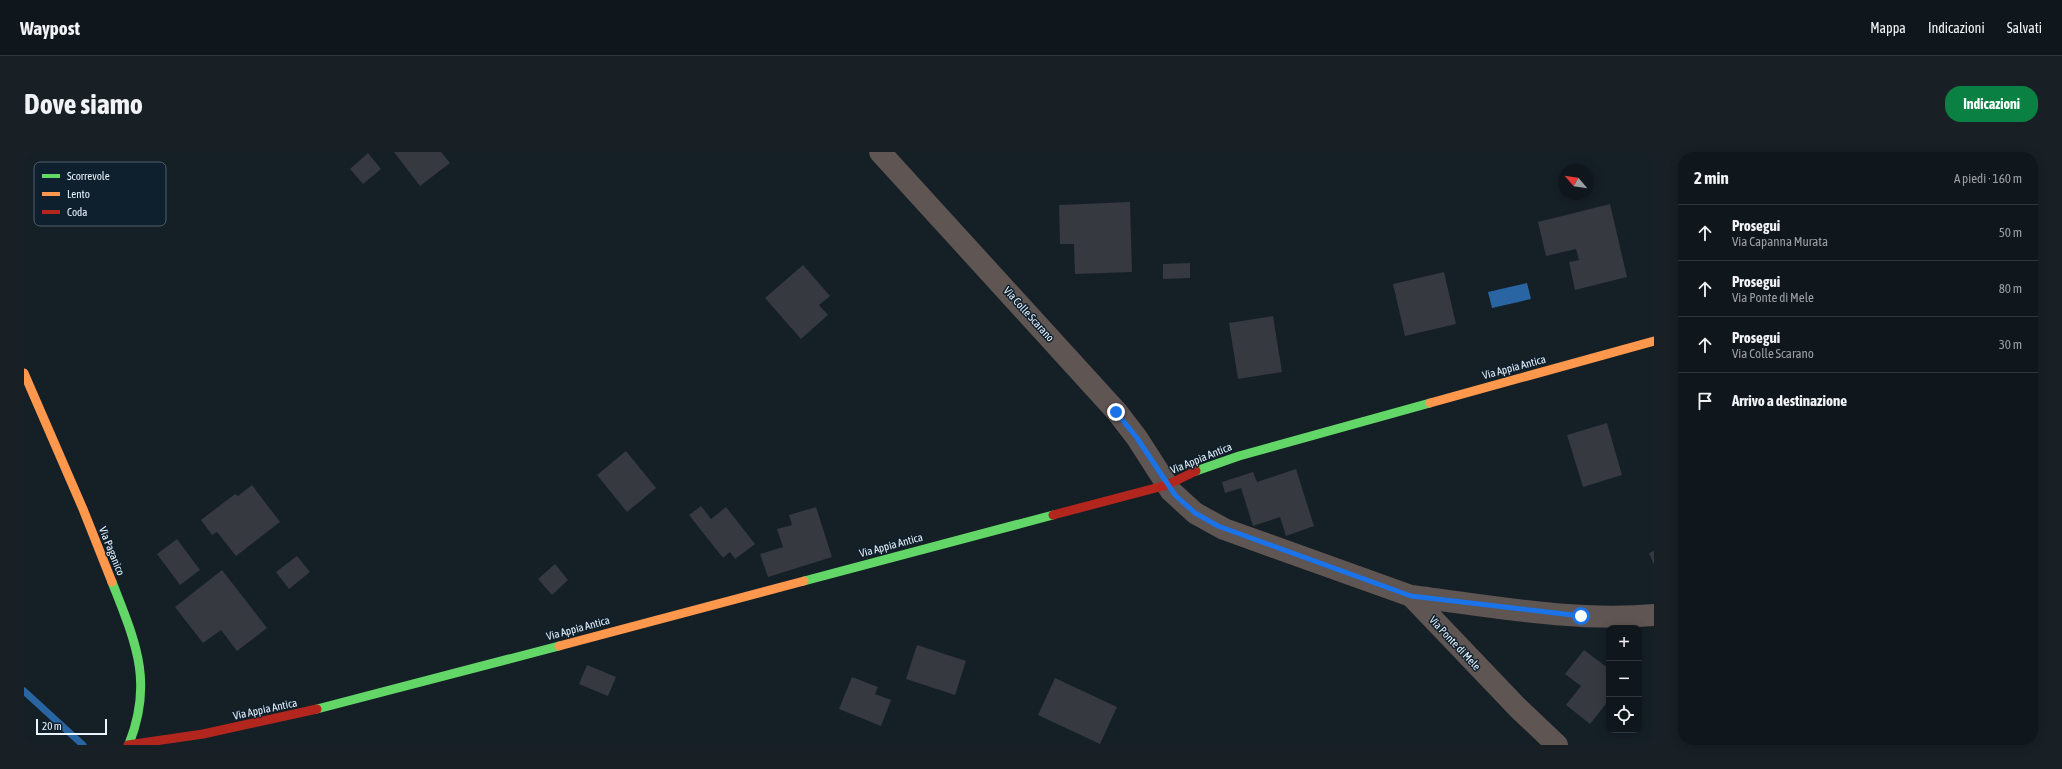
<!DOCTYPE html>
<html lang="it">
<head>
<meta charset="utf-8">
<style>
  :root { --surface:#10171c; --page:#192025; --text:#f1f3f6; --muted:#9c9fa3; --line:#30363b; --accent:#0b8043 }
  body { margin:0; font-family:"Asap Condensed",sans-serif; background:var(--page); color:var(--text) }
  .controls { position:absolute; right:12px; bottom:12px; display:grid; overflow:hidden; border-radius:8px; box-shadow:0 2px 10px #0003 }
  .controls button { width:36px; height:36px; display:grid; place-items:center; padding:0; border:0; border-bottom:1px solid var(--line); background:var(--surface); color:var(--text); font:20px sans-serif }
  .compass { position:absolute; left:1534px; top:12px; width:36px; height:36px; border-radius:50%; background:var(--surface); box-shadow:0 2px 10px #0003; rotate:299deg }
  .scale { position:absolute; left:12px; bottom:10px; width:71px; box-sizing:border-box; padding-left:4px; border:2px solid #eaf5ff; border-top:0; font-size:11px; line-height:14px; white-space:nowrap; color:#eaf5ff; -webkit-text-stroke:3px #0e202d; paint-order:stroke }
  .stop { position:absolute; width:12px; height:12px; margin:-9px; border:3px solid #1a73e8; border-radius:50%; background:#fff }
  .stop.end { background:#1a73e8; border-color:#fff; box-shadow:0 1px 4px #0008 }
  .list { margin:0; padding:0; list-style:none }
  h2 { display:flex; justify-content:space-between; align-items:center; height:52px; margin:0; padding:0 16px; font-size:17px }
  h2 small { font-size:13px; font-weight:400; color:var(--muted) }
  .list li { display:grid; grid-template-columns:26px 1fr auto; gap:12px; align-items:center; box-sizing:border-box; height:56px; padding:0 16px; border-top:1px solid var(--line) }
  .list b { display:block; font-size:15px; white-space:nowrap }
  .list p { margin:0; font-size:13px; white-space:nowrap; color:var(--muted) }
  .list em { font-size:13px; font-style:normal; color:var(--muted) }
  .icon { flex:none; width:22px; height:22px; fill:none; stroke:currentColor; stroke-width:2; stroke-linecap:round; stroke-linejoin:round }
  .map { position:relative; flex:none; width:1630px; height:593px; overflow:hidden; border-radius:16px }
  header { display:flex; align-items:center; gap:24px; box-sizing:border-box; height:56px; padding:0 20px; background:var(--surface); border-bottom:1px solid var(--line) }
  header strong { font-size:19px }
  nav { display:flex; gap:22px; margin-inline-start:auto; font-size:14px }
  .intro { display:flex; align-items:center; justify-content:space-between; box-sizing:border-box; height:96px; padding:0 24px }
  h1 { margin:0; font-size:28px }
  .button { padding:10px 18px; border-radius:16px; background:var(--accent); color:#fff; font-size:14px; font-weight:700 }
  main { display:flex; gap:24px; padding:0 24px }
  aside { flex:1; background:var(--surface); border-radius:16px; box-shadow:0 2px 10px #0003 }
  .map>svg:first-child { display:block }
  .water { fill:#2865a2 }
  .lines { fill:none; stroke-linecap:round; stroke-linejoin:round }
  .stream { stroke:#2865a2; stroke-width:7 }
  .building { fill:#363940 }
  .street { stroke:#5f5553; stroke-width:22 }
  .fast { stroke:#63d668; stroke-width:9 }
  .slow { stroke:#ff974d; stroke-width:9 }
  .jam { stroke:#b3261e; stroke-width:9 }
  .route { stroke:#1a73e8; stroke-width:5 }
  .labels { text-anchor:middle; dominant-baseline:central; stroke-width:3; stroke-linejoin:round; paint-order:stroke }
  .street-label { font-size:11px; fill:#eaf5ff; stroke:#0e202d }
  .key { fill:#0e202d; stroke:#50606c; stroke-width:1 }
  .key-label { font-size:11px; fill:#eaf5ff }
</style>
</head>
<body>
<header>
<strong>Waypost</strong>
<nav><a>Mappa</a><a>Indicazioni</a><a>Salvati</a></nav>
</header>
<div class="intro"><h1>Dove siamo</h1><a class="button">Indicazioni</a></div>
<main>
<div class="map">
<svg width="1630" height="593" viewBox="0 0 1630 593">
  <rect width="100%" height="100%" fill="#151f26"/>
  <path class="water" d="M1503,131L1507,147L1468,156L1464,140Z"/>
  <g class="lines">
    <path class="stream" d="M0,539L59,593"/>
  </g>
  <path class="building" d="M370,0H417L426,11L396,34Z
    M344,1L357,17L339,32L326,17Z
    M1106,50L1108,120L1051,122L1050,92H1036L1035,53Z
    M1586,52L1603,125L1551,138L1545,110L1555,108L1552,97L1522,104L1514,70Z
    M1166,111V126L1139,127V112Z
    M779,113L806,144L795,153L804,163L777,187L741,146Z
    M1420,120L1432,172L1381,184L1369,132Z
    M1249,164L1258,220L1214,227L1205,171Z
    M1583,271L1598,323L1559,335L1543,283Z
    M602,299L632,336L603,360L573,323Z
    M1272,317L1290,374L1262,384L1256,365L1229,374L1217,336L1201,341L1198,330L1229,320L1233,330Z
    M228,333L256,370L212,404L193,380L188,383L177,368L211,342L214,344Z
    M677,354L687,367L702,355L731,392L711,407L706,400L699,406L665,363Z
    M792,355L808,405L744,425L736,402L759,395L753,377L768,373L765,363Z
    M153,387L176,418L156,433L133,402Z
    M1630,399V413L1625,401Z
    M273,404L286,420L265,437L252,420Z
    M531,412L544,428L528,443L514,427Z
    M198,418L243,476L213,499L197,478L179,491L151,455Z
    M893,493L942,509L931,543L882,527Z
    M1560,498L1585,517V548L1566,572L1542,553L1557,534L1541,522Z
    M563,513L592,525L584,544L555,532Z
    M828,525L854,535L851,542L867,548L857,574L815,557Z
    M1031,526L1093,555L1076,592L1014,563Z"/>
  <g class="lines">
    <path class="street" d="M856,0L1093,260L1113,286L1147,339L1171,361L1200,377L1387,444L1494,556L1533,593
      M1387,444C1467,454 1549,470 1630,463"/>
    <path class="fast" d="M1172,319L1215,304L1406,251
      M780,429L1029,363
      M88,430C111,489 130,529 105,592
      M293,557L535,494"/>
    <path class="slow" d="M0,221L59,357L88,430
      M1406,251L1630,189
      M535,494L780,429"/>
    <path class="jam" d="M1029,363L1143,333L1172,319
      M104,593L179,582L293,557"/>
  </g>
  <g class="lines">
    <path class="route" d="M1092,260L1113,286L1151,343L1171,361L1194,374L1387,444L1557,464"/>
  </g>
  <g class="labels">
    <g class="street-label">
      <text transform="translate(1005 162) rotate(48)">Via Colle Scarano</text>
      <text transform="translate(1490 215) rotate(-15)">Via Appia Antica</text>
      <text transform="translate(1177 306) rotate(-22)">Via Appia Antica</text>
      <text transform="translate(867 393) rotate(-15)">Via Appia Antica</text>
      <text transform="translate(88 399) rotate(68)">Via Paganico</text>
      <text transform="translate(554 476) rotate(-15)">Via Appia Antica</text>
      <text transform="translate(1431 491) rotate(47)">Via Ponte di Mele</text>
      <text transform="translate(241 557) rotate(-12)">Via Appia Antica</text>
    </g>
  </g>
  <rect x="10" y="10" width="132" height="64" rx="6" class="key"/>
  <rect x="18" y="22" width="18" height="4" fill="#63d668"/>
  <rect x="18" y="40" width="18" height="4" fill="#ff974d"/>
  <rect x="18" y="58" width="18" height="4" fill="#b3261e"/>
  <g class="key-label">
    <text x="43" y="28">Scorrevole</text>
    <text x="43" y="46">Lento</text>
    <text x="43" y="64">Coda</text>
  </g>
</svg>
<div class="controls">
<button>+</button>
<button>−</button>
<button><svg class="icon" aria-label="locate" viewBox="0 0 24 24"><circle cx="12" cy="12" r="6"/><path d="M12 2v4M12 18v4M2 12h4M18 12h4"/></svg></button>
</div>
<svg class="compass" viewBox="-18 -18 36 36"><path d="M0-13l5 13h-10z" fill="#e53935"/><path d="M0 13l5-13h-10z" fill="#9c9fa3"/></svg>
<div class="scale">20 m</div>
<div class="stop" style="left:1557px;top:464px"></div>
<div class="stop end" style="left:1092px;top:260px"></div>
</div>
<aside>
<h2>2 min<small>A piedi · 160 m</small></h2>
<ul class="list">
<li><svg class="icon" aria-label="ahead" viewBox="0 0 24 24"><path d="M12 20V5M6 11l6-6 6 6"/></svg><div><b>Prosegui</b><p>Via Capanna Murata</p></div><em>50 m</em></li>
<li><svg class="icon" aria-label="ahead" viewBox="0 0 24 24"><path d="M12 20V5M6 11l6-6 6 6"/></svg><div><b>Prosegui</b><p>Via Ponte di Mele</p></div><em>80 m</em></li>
<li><svg class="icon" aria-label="ahead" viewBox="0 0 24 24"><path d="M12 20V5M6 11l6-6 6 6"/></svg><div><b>Prosegui</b><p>Via Colle Scarano</p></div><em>30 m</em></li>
<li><svg class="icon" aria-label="arrive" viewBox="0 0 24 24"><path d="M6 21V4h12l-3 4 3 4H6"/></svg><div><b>Arrivo a destinazione</b></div></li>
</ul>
</aside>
</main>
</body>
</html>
